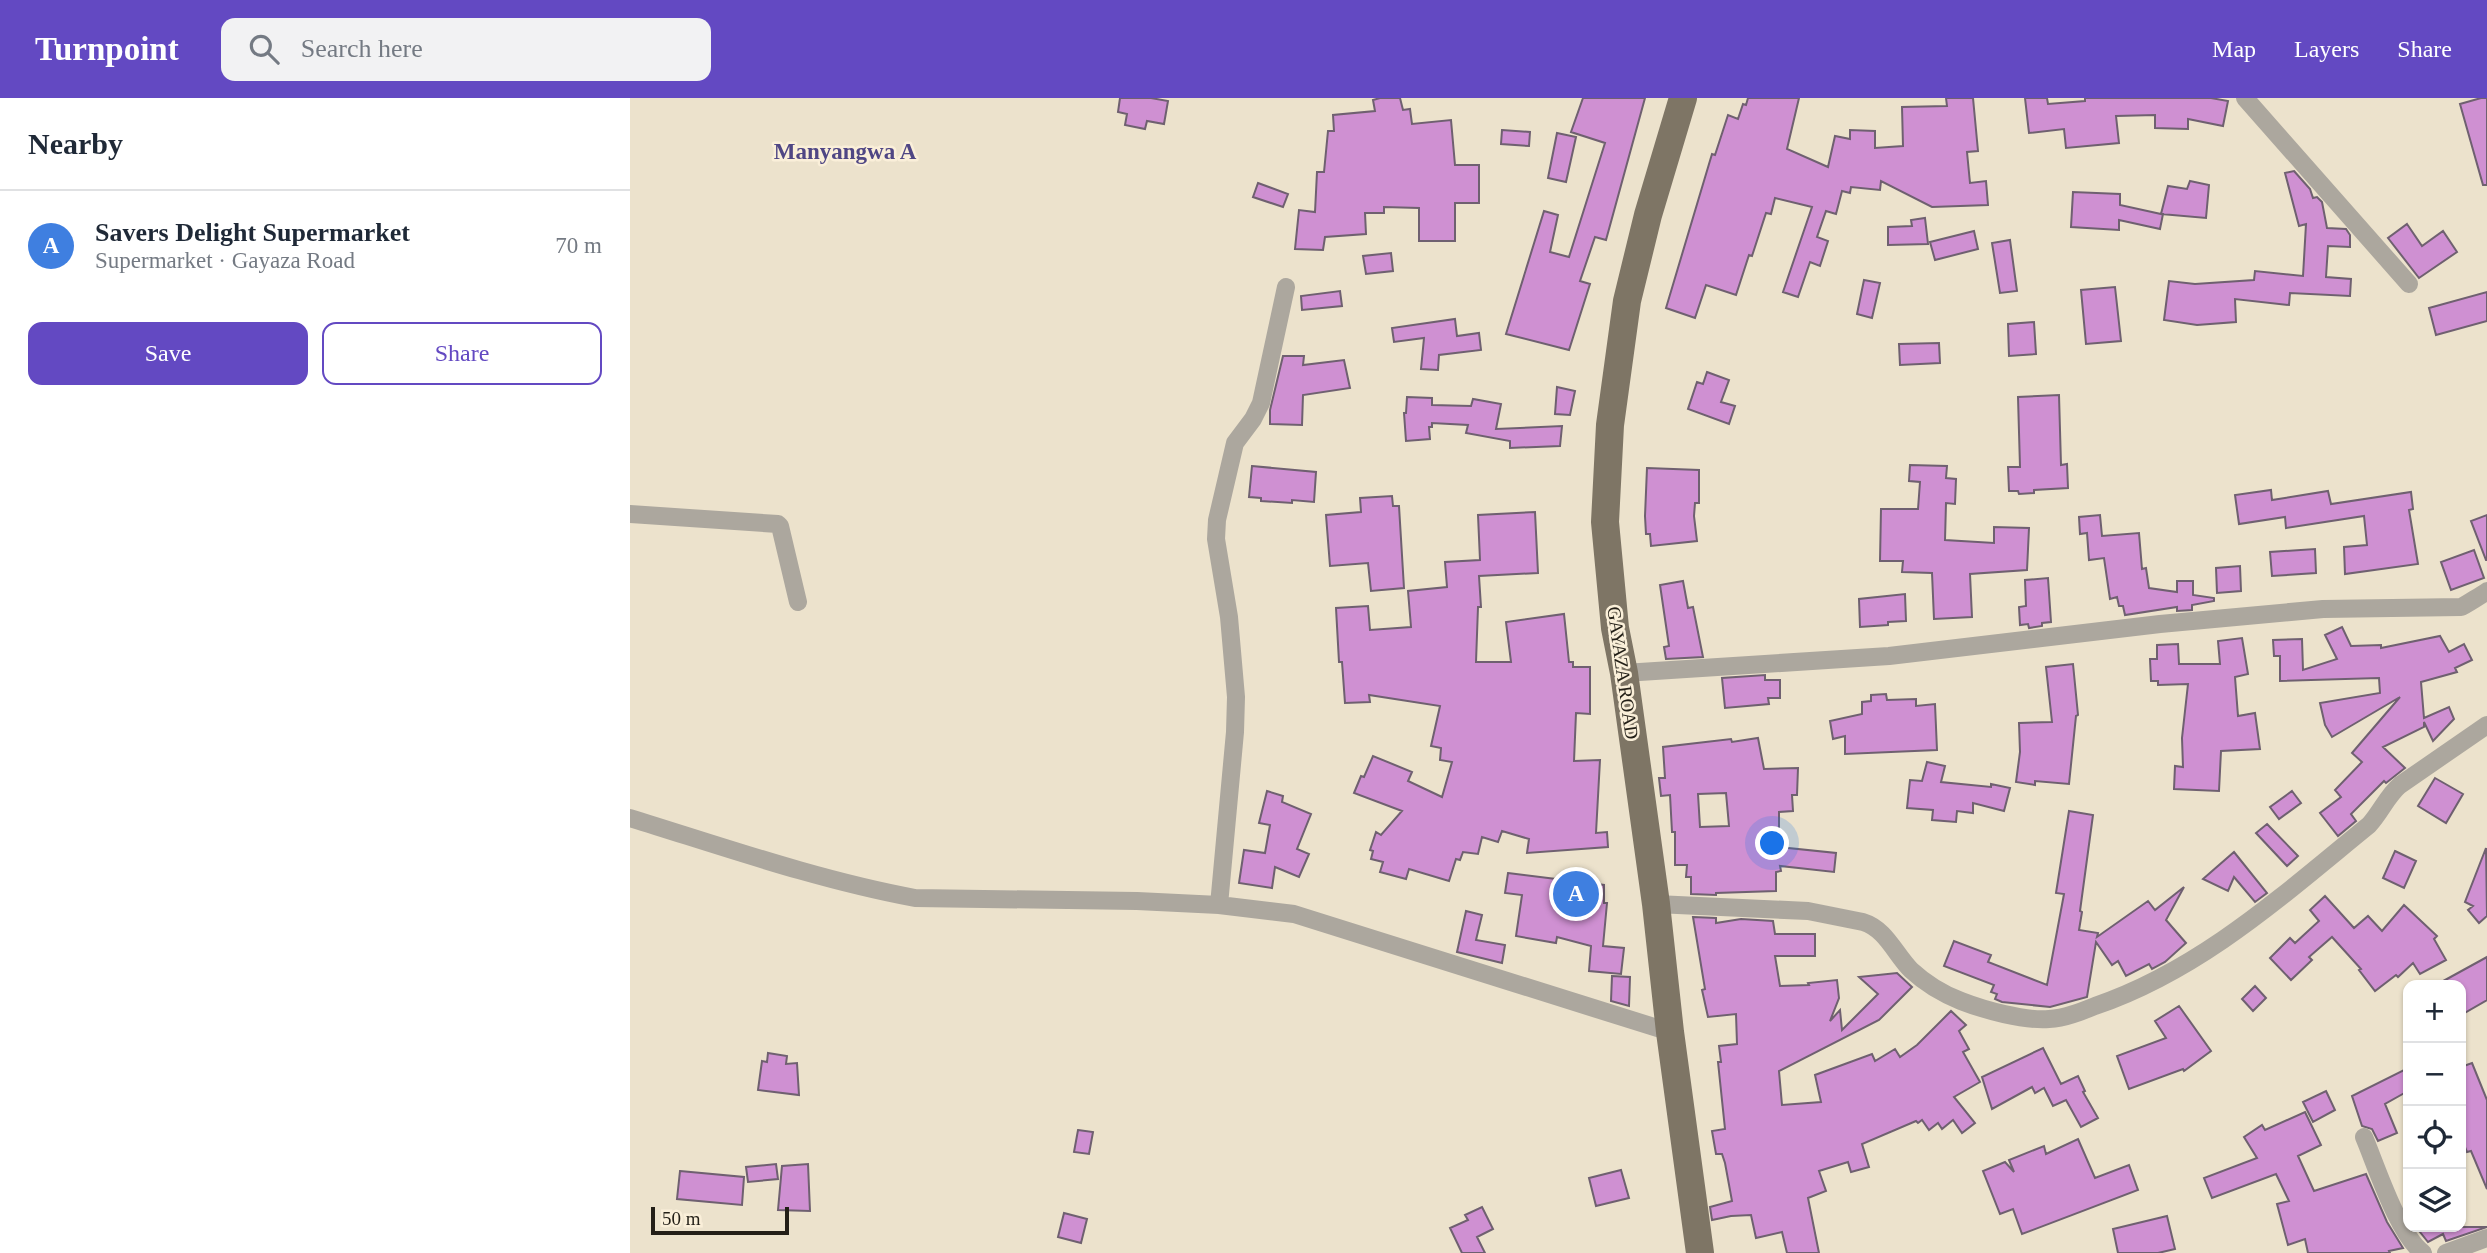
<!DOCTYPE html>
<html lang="en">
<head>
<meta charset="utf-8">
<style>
  :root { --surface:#fff; --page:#f2f2f3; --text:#1f2937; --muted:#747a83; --line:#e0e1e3; --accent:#6349c2 }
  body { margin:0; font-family:"Times New Roman",serif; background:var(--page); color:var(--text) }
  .controls { position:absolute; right:21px; bottom:21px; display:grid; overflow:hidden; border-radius:14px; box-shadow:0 2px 5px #0004 }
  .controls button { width:63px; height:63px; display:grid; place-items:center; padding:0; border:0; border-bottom:2px solid var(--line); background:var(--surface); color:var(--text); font:35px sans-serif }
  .scale { position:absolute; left:21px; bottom:18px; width:138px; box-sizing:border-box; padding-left:7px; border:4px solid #231f17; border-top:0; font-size:19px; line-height:24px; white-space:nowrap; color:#231f17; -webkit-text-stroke:5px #faefd9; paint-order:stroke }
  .you { position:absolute; left:1143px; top:746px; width:24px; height:24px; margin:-18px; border:5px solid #fff; border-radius:50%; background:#1a73e8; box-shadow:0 0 0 10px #1a73e833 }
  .badge { display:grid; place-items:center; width:46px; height:46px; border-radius:50%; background:var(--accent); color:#fff; font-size:23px; font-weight:700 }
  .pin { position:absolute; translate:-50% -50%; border:4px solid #fff; box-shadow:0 2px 7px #0006 }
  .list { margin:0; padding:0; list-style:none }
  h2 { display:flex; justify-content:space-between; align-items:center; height:91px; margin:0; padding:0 28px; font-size:30px }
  h2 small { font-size:23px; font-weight:400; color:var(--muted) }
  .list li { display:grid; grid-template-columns:46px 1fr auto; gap:21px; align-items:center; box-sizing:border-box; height:112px; padding:0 28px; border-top:2px solid var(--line) }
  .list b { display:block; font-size:26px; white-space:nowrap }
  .list p { margin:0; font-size:23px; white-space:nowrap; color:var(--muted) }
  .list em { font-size:23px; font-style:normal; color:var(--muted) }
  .actions { display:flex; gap:14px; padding:21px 28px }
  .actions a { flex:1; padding:16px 0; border:2px solid var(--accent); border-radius:14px; text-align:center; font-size:24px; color:var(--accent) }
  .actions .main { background:var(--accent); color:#fff }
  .icon { flex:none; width:38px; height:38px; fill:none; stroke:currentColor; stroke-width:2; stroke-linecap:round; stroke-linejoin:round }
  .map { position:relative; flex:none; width:1857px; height:1155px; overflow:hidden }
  header { display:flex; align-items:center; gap:42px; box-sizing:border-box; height:98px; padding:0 35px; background:var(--accent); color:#fff }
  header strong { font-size:33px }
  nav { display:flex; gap:38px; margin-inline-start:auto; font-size:24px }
  .search { width:490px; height:63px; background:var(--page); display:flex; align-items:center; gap:18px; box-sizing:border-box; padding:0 24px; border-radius:14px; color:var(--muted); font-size:26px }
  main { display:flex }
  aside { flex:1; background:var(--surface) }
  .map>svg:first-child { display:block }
  .building { fill:#cf90d2; stroke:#6f6070; stroke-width:2; fill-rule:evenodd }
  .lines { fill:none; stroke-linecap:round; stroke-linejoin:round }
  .minor { stroke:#aca79e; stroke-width:18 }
  .primary { stroke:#7e7565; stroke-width:28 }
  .labels { text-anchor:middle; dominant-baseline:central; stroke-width:5; stroke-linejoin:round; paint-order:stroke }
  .street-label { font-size:19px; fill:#231f17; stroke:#faefd9 }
  .quarter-label { font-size:23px; font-weight:bold; fill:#4f4684; stroke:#faefd9 }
</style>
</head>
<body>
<header>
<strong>Turnpoint</strong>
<div class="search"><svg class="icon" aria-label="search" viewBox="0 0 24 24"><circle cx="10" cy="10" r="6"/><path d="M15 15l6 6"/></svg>Search here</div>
<nav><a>Map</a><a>Layers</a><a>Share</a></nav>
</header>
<main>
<aside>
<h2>Nearby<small></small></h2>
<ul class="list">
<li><span class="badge" style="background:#3f7fe0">A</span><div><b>Savers Delight Supermarket</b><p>Supermarket · Gayaza Road</p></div><em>70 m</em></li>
</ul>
<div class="actions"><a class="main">Save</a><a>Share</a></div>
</aside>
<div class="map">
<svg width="1857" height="1155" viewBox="0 0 1857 1155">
  <rect width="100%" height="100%" fill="#ece2cc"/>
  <path class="building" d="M490,0H521L538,3L534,26L517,23L515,31L495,27L497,16L488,14Z
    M750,0H770L773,12L780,11L782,26L821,22L825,67H849V105H825V143H789V110L754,109V115H735L736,136L695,139L693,152L665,151L669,112L685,114L687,74H694L698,33H704L703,17L745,13L743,2Z
    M953,0H1015L976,142L965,139L950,183L960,186L939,252L876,236L914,113L928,117L920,154L939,159L975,45L941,34Z
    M1118,0H1169L1157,51L1198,69L1205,38L1220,41V32L1245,33V50L1273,48L1272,9L1317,8L1316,0H1343L1348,53L1337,54L1340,85L1356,83L1358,107L1302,109L1251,83L1250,92L1221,89L1220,95L1212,93L1206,116L1196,113L1187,139L1198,143L1190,168L1180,164L1168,199L1153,194L1182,109L1145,100L1141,116L1136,115L1122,158L1119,157L1106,197L1076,187L1065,220L1036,210L1082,56L1085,57L1098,17L1108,21L1113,6L1116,7Z
    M1395,0H1417L1418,6L1455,3V0H1581L1598,3L1593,28L1558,21V31L1525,30V17L1486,18L1489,45L1436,50L1434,31L1399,35Z
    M1851,0H1857V87H1853L1830,6Z
    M872,32L900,34L899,48L871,46Z
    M927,35L946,39L936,84L918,80Z
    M1664,73L1680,91L1683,100L1687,99L1692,104L1697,130L1716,131L1720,137V149L1698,148L1696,179L1721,181L1720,198L1660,195L1659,207L1605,201L1606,224L1567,227L1534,222L1539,183L1565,186L1624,182L1625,173L1673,178L1676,126L1669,128L1655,75Z
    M1560,83L1579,87L1576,120L1531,116H1533L1530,131L1489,122V132L1441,129L1443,94L1490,96V107L1531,116L1538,88L1557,91Z
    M628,85L658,96L653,109L623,99Z
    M1295,120L1298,146L1258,147V129L1282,128L1281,122Z
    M1777,126L1792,148L1813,133L1827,154L1789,180L1758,140Z
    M1344,133L1348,151L1305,162L1300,144Z
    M1380,142L1387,193L1370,195L1362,145Z
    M761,155L763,173L736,176L733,158Z
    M1234,182L1250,185L1242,220L1227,216Z
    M1485,189L1491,243L1456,246L1451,192Z
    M710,193L712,208L672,212L671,198Z
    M1857,194V223L1806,237L1799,210Z
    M825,221L827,238L849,235L851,252L809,257L808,272L791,271L794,240L764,244L762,230Z
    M1404,224L1406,256L1379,258L1378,226Z
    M1309,245L1310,265L1270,267L1269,246Z
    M653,258H674L673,267L714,262L720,290L673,297L672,327L640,326V312Z
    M1077,274L1099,282L1091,304L1105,308L1099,326L1058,311L1067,284L1073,286Z
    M927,289L945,293L940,317L925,316Z
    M1429,297L1431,367L1437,366L1438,390L1404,392V395L1389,396L1388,393H1379L1378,369H1390L1388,299Z
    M777,299L802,300V307L841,308L843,301L871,306L866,331L932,328L930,348L880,350V343L836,335L838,327L802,325V329H799L800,341L776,343L774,315H776Z
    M1280,367L1317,368L1316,380L1326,381L1325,406L1316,405L1315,442L1364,445V429L1399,430L1397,472L1340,476L1342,519L1304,521L1302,475L1272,474L1273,463H1250L1251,411H1288L1290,384L1279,383Z
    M622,368L686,374L684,404L662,402V405L631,403V400L619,399Z
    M1017,370L1069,372V405H1065L1064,418L1067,443L1021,448L1020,436H1016L1015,418Z
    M1641,392L1642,402L1698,393L1701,406L1781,394L1783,411L1779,412L1788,466L1715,476L1714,449L1737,447L1734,418L1656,430L1655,419L1609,426L1605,397Z
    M762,398L763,408H769L774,490L741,493L738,465L700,468L696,417L731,414L730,400Z
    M905,414L908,475L849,478L851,509H848L846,564H881L876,524L934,516L939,564H943V569H960V616L946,615L944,663L970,662L966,735L977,734L978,749L897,755L899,741L872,733L868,744L852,739L848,756L833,754L830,762L826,761L819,783L779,771L776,781L750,774L753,764L741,761L743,753L740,752L746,734L751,737L772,713L724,695L731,678L734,679L743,658L782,674L778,683L812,699L822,664L810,662L811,650L801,648L810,608L739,597L740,604L715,605L712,564H709L706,510L738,508L740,532L781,529L778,493L817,489L815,464L850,462L848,417Z
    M1470,417L1472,438L1509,435L1512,471L1516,470L1519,490L1547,494V483H1563V497L1584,500V503L1562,507V512L1547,513V509L1495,517L1493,508H1489L1487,499L1480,501L1474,460L1459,462L1457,435L1450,436L1449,419Z
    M1857,417V462H1856L1841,423Z
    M1685,451L1686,475L1642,478L1640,454Z
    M1844,452L1854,480L1821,492L1811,464Z
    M1610,468L1611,493L1587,495L1586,470Z
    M1418,480L1421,524L1412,525V528L1399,530L1398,526L1390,527L1389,509L1396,508L1395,482Z
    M1053,483L1058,510L1063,509L1073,559L1036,561L1034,549L1039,548L1030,487Z
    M1275,496L1276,523L1258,524V527L1230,529L1229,501Z
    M1712,529L1721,548L1751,547V550L1810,538L1819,554L1834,546L1842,562L1825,570L1827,574L1791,584L1794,620L1819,609L1824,621L1803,643L1794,624V629L1753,649L1775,670L1756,685L1754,683L1721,716L1726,723L1708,738L1690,715L1711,699L1705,692L1732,664L1722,655L1770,599L1702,639L1695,627L1690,605L1750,595L1749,580L1650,583V558H1644L1643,542L1672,541L1673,572L1707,561L1695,537Z
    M1612,540L1618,576L1605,579L1608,618L1625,615L1630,651L1591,653L1589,693L1544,691L1545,668L1553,669L1552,640L1558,586L1528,587V583H1521L1520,561H1527V547L1548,546L1549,566H1590L1588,543Z
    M1443,566L1448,617L1446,618L1439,686L1405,683V687L1386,684L1390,654L1389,625L1422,624L1416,569Z
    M1135,577V582H1150V600H1138L1139,606L1095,610L1092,580Z
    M1256,596L1257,602L1286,601V608L1305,606L1307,652L1215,656V638L1203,641L1200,623L1232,616V604L1241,603V597Z
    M1128,640L1134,671L1168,670L1167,697H1162L1163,713L1149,714V749L1206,755L1204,774L1150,768L1151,773L1146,774V793L1086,795V797L1061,796V779H1056L1057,767H1045V734H1042L1040,697L1031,698L1029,680H1035L1033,649L1101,641L1102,644ZM1096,695L1099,728L1070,729L1068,696Z
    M1297,664L1315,668L1311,684L1361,689V686L1380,690L1374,713L1343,705V715L1327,713L1326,724L1302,722L1303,712L1277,710L1280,682L1292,683Z
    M1805,680L1833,696L1816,725L1788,708Z
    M637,693L653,698L652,704L681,716L667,751L679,756L669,779L645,769L642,790L609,785L614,752L635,755L640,727L629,725Z
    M1662,693L1671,705L1649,721L1640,709Z
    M1439,713L1463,717L1450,813L1452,814L1449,832L1468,835L1467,839L1518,803L1525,812L1554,789L1536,822L1556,845L1535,864L1522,871L1519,866L1496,878L1488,863L1482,867L1466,844L1457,899L1420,909L1372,904L1365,901L1367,896L1361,894L1364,887L1314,868L1324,843L1361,857L1358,864L1417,887L1434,796L1426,795Z
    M1637,726L1668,758L1657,768L1626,735Z
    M1856,750L1857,818L1849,825L1838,812L1843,808L1835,804Z
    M1765,753L1786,763L1774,790L1753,780Z
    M1604,754L1637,795L1625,804L1604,779L1598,793L1573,781Z
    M878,775L974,787V805H977L973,848L994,850L991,876L959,873L961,848L927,839L926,845L886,838L892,797L875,795Z
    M1695,798L1724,830L1738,818L1752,833L1774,807L1807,838L1804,841L1816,862L1790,876L1783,865L1768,879L1766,877L1745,893L1729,872L1731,871L1702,839L1679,859L1682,862L1661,882L1640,860L1660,840L1665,845L1689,823L1680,812Z
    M836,813L852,817L846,842L875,847L872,865L827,854Z
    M1063,819L1086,820V825L1111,821L1143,823L1145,836H1185V858H1145L1150,888L1179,887L1178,885L1207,882L1209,900L1200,923L1210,912L1212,932L1248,896L1229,879L1267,875L1282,889L1249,922L1149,973L1152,1007L1191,1004L1185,977L1242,956L1245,963L1265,951L1270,959L1287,947L1321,913L1336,927L1329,933L1339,951L1333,954L1350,984L1324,999L1345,1025L1332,1035L1323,1022L1312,1031L1308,1025L1299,1032L1292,1022L1288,1025L1286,1023L1232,1046L1239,1069L1221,1074L1218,1064L1189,1073L1196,1093L1178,1100L1189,1155H1157L1152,1134L1126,1140L1121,1117L1101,1118L1082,1122L1080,1109L1102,1103L1095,1065L1092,1056H1086L1082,1033L1095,1031L1088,964H1091L1089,948L1107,946L1106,916L1078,919L1072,892L1075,891Z
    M1857,859V902L1831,917V887H1806Z
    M982,878L1000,879L999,908L981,903Z
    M1625,888L1636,900L1623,913L1612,901Z
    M1549,908L1581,953L1554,973L1553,971L1499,991L1487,958L1536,940L1525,923Z
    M1413,950L1431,986L1448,978L1455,993L1453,994L1468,1020L1451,1029L1436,1002L1423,1008L1414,990L1405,995L1402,989L1362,1011L1352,979Z
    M138,955L157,958L156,966L167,965L169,997L128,992L132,963L137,964Z
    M1842,965L1857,1002V1091L1841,1053L1837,1054L1831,1039V969Z
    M1778,970V993L1755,1006L1767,1035L1748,1043L1742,1031L1732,1028L1722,998Z
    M1696,993L1705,1012L1683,1024L1673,1004Z
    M1675,1014L1691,1047L1668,1058L1684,1093L1736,1076L1757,1124L1773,1150L1759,1153L1760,1155H1678L1675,1141L1658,1147L1647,1106L1659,1103L1646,1076L1582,1100L1574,1080L1627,1060L1614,1039L1632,1027L1635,1032Z
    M448,1032L463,1034L459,1056L444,1054Z
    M1448,1041L1465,1080L1499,1067L1508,1092L1392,1136L1383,1111L1370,1116L1353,1073L1375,1064L1384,1074L1379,1062L1414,1048L1416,1056Z
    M146,1066L148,1081L118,1084L116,1069Z
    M178,1066L180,1113L148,1112L152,1068Z
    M991,1072L999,1100L966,1108L959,1080Z
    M50,1073L114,1079L112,1107L47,1101Z
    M852,1109L863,1131L847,1139L855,1155H832L820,1130L838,1122L835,1117Z
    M434,1115L457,1121L451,1145L428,1139Z
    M1537,1118L1545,1151L1528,1155H1488L1483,1131Z
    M1786,1129H1857L1816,1143L1813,1136L1798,1144Z"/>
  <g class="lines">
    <path class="minor" d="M1615,0L1779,186
      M0,416L148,426L150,428L168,504
      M994,575L1259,558L1530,526L1693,511L1831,509C1834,508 1856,494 1857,493
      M0,720C94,749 188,782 285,800L507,803L589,807L664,816L1040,934
      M1026,806L1178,813L1233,824C1256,831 1265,856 1281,872C1295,885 1313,896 1331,903C1354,912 1394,923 1419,921C1435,920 1450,914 1465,908C1571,872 1654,796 1739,727C1751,714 1757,698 1770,687L1857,627
      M589,807L605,634L606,599L599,519L586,441L587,422L605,345L623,321L631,305L656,189
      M1734,1039C1747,1070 1768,1136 1793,1155
      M1816,1155L1857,1140"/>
    <path class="primary" d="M1053,0L1018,117L997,203L980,327L975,424L985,530L994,575L1026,806L1040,934L1070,1155"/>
  </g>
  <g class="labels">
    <g class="street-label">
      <text transform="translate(993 575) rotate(82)">GAYAZA ROAD</text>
    </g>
    <g class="quarter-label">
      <text x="215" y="53">Manyangwa A</text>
    </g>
  </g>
</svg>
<div class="controls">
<button>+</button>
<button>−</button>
<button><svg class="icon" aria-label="locate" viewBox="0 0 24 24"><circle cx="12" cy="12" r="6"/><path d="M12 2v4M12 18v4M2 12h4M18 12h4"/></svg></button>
<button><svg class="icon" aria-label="layers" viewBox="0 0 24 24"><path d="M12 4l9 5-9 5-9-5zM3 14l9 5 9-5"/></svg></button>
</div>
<div class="scale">50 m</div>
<div class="you"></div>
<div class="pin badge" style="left:946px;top:796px;background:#3f7fe0">A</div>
</div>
</main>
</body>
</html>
